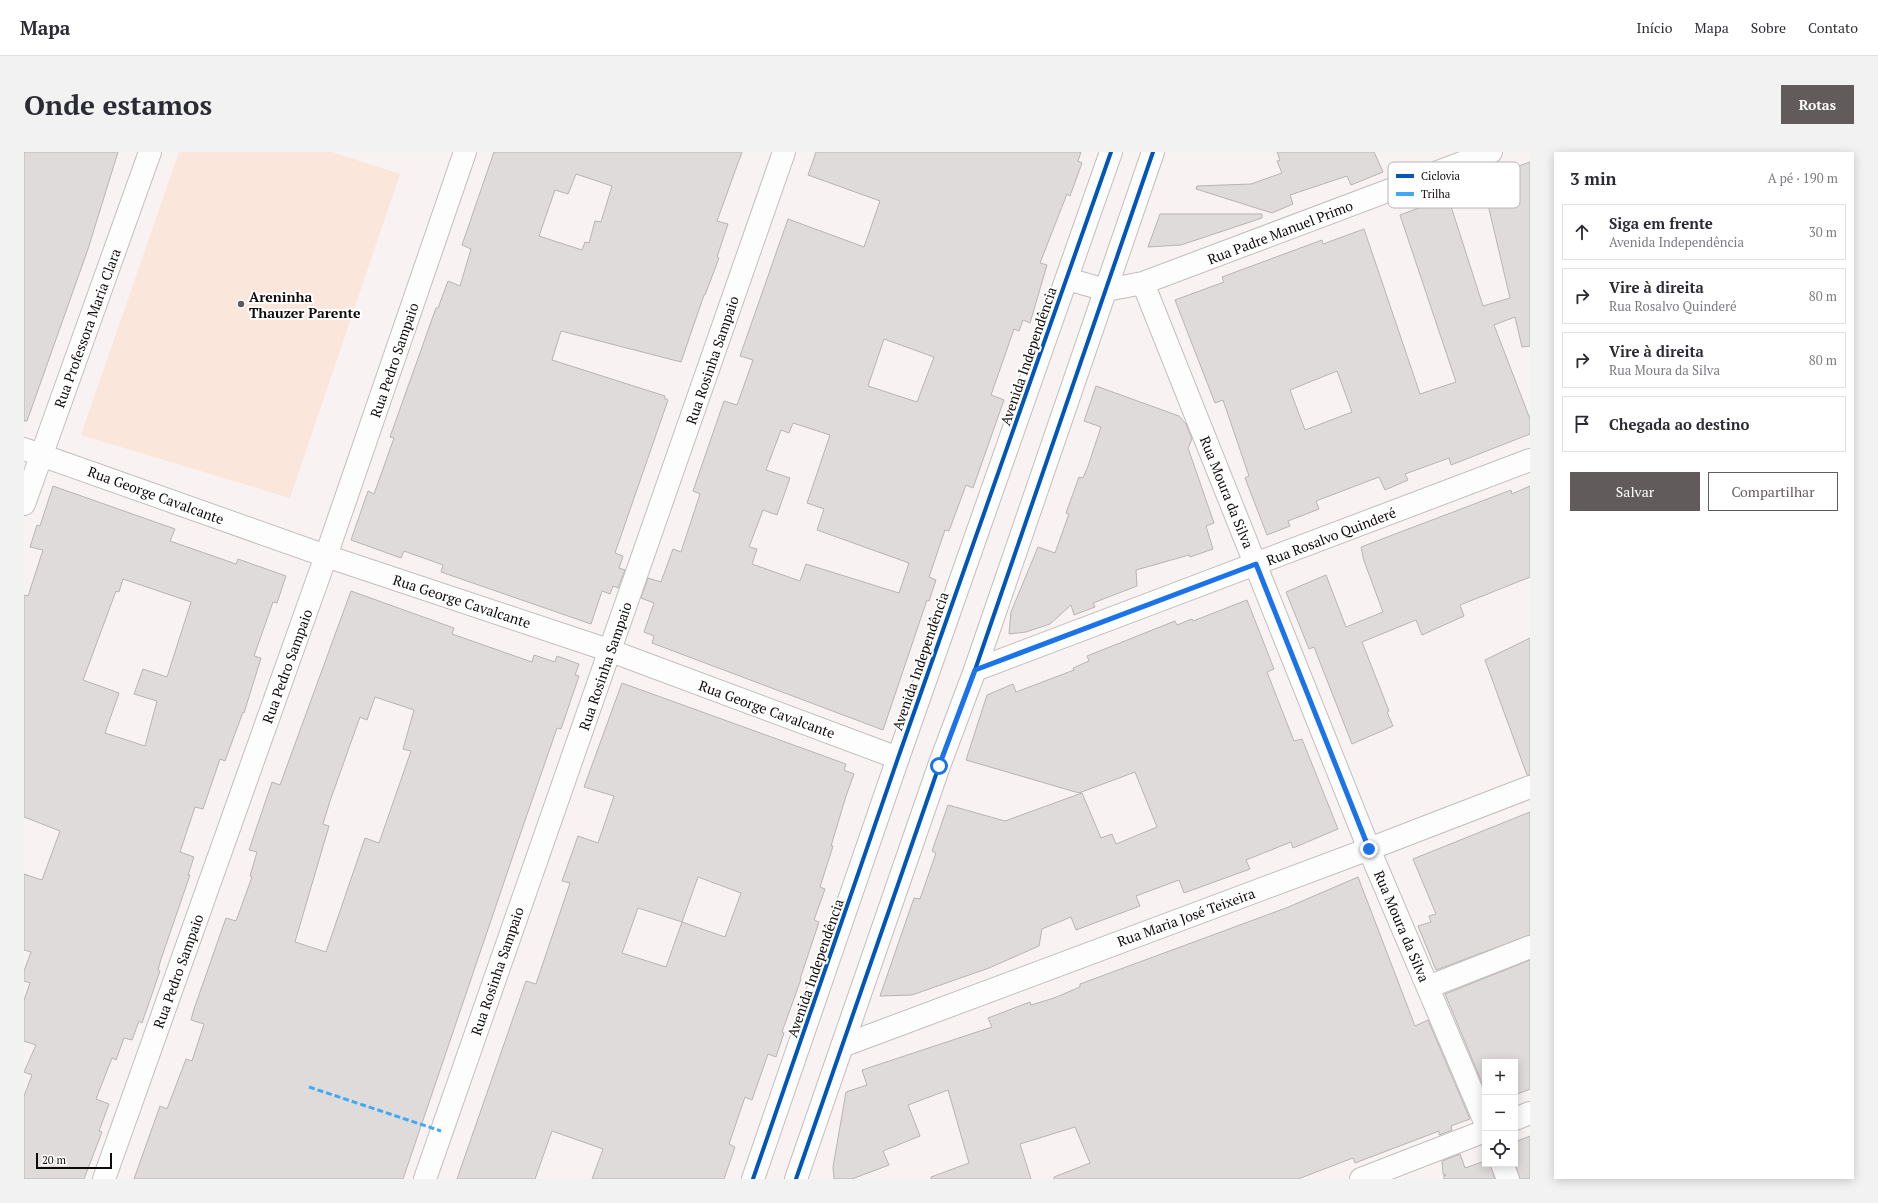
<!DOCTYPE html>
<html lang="pt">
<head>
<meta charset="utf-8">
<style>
  :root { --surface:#fff; --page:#f2f2f3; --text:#2b2b33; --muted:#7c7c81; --line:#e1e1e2; --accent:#615c5b }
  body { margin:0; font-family:"PT Serif",serif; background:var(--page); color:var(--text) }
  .controls { position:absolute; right:12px; bottom:12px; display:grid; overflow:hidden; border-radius:0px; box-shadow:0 2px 10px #0003 }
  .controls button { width:36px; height:36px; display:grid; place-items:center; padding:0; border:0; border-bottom:1px solid var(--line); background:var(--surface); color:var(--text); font:20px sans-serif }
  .scale { position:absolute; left:12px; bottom:10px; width:76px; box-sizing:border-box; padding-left:4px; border:2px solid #0f0b0a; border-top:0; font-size:11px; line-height:14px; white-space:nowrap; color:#0f0b0a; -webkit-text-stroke:3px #fff; paint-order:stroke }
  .stop { position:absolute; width:12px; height:12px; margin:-9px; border:3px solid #1a73e8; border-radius:50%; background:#fff }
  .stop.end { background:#1a73e8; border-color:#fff; box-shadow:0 1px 4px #0008 }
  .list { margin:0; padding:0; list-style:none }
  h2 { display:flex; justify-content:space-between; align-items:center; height:52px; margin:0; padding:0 16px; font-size:17px }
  h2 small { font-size:13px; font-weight:400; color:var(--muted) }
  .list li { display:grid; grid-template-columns:26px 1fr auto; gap:12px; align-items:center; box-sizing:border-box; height:56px; margin:0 8px 8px; padding:0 8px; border:1px solid var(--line); border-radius:0px }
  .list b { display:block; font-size:15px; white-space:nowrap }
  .list p { margin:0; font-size:13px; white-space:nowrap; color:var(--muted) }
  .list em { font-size:13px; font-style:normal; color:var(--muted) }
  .actions { display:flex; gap:8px; padding:12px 16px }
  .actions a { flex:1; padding:9px 0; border:1px solid var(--accent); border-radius:0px; text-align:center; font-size:14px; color:var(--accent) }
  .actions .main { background:var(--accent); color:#fff }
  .icon { flex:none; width:22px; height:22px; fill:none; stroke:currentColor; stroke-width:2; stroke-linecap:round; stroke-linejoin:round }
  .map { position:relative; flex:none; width:1506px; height:1027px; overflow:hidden; border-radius:0px }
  header { display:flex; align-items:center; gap:24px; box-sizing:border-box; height:56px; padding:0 20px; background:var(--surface); border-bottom:1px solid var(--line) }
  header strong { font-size:19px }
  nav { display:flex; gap:22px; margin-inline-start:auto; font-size:14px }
  .intro { display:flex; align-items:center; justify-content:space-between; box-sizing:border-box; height:96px; padding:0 24px }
  h1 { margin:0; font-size:28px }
  .button { padding:10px 18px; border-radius:0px; background:var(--accent); color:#fff; font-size:14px; font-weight:700 }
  main { display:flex; gap:24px; padding:0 24px }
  aside { flex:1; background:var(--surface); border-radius:0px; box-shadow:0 2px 10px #0003 }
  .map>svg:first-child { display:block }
  .green { fill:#fae6da }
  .building { fill:#e0dbdb; stroke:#b9b4b4; fill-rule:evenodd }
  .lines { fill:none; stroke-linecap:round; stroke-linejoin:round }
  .street-casing { stroke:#c3bebe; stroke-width:24 }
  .secondary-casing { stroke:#c3bebe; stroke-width:24 }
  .street { stroke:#fefdfd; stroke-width:22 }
  .secondary { stroke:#fefdfd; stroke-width:22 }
  .quiet { stroke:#3fa9f5; stroke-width:3; stroke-dasharray:6 3; stroke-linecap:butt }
  .cycleway-casing { stroke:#fff; stroke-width:6 }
  .cycleway { stroke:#0057b8; stroke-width:4 }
  .route { stroke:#1a73e8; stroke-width:5 }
  .poi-dot { fill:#615c5b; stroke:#fff; stroke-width:1.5 }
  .labels { text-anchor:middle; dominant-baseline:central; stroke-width:4; stroke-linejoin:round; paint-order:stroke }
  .street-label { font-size:14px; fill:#0f0b0a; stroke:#fff }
  .poi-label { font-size:14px; font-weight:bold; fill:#0f0b0a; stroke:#fff; text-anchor:start }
  .key { fill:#fff; stroke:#b7b6b6; stroke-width:1 }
  .key-label { font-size:11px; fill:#0f0b0a }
</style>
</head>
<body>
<header>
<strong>Mapa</strong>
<nav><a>Início</a><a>Mapa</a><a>Sobre</a><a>Contato</a></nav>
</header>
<div class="intro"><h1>Onde estamos</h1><a class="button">Rotas</a></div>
<main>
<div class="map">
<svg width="1506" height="1027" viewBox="0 0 1506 1027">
  <rect width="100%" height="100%" fill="#f8f2f2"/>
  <path class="green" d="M155,0H308L376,22L266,346L57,283Z"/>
  <path class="building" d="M0,0H94L64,97L3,269H0Z
    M470,0H718L693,69L704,72L693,105L695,106L681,143H680L657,210L537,179L528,208L641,244L640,246L644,248L591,401L599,404L595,416L601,418L594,436L589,434L586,442L578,439L567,472L417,420L419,413L380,399L377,406L327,388L344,339L350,342L370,286L366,285L412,156H414L424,129L436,134L447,97L438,93ZM552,22L588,34L577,70L571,69L565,91L561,90L558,98L515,84L531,38L544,42Z
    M792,0H1057L1054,9L1058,11L1046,44L1043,42L1016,111L1023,113L1006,171L999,168L995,179L990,177L967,243L980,248L949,336L942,333L925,379L921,378L905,425L912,428L905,449L903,448L859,578L628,491L630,484L620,480L630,451L617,446L624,426L637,430L649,397L657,400L676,342L669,339L700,249L713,253L729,208L716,204L764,67L840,95L856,49L784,23ZM860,187L910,205L893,250L844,234ZM769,271L806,283L783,351L800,357L793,378L885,411L875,441L782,412L776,429L728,412L733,397L725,395L739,358L753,363L766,326L742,318L757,278L765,281Z
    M1253,0H1350L1359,20L1327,33L1323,24L1266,43L1269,52L1248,61L1172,37L1173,34L1227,32L1258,21L1253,9L1256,8Z
    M1506,10V194L1498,195L1491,165L1470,173L1506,267V282L1427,313L1425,306L1381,322L1384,328L1361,338L1355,325L1292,349L1295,357L1264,369L1266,374L1243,383L1221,326L1225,324L1199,248L1191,251L1151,148L1200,130L1198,125L1298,88L1299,92L1340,77L1396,242L1432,230L1376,63L1424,45L1459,154L1486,146L1458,27ZM1313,219L1328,260L1281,278L1266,238Z
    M1136,62H1238V66L1157,93L1124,95Z
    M1072,234L1155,264L1162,272L1168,287L1164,296L1190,371L1182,374L1189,397L1166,405L1165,403L1112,418L1113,434L1069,451L1071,455L1050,463L1047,453L1026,472L1002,480L985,482L987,460L1014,395L1031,401L1045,362L1042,361L1055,325L1059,326L1064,314L1077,275L1060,269Z
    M29,334L151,377L146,389L212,412L214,407L262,424L253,451L249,450L230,504L237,506L220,561L219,560L201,609L196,607L179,657L171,655L156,700L170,705L164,723H166L137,807L134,818L136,819L118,871L115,869L108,888L100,886L92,908L88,906L72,947L85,952L75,979L78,980L60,1027H0V944L8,923L0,920L12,893L0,889V848L6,831L0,829V819L7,800L0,798V722L18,728L36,679L0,665V443L4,444L19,398L6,395L13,373L16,374ZM99,427L167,450L143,525L119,517L110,542L133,549L121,594L81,581L95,541L59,528L92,439L95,440Z
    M1506,334V425L1436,453L1440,464L1398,483L1392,468L1338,490L1365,559L1363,560L1369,574L1328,592L1290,495L1285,497L1262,440L1302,423L1322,475L1359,460L1340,409L1337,395L1487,338L1488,342Z
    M327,439L430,476L428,482L508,510L510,503L531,510L533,504L555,512L551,523L555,524L537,577L533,576L496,683L379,1027H110L136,954L143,957L162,907L168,909L180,872L167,868L170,857L202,766L212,769L228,725L226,724L233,700L225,698L248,630L256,633ZM351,545L390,558L379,597L387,599L355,691L341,686L302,800L271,790L305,674L299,672L306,649L336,565L343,568Z
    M1223,448L1250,517L1243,520L1270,589L1278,587L1314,677L1269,696L1267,690L1222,708L1226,717L1160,741L1155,728L1112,744L1116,754L1052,778L1047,765L1018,777L1015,794L965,816L888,843L856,844L890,746L896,747L912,701L908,699L924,653L981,669L1058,641L1077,686L1088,682L1092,692L1133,675L1111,620L1055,641L942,608L963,543L989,532L992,540L1050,518L1049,516L1065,509L1063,504L1151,469L1153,473L1168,467L1169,469Z
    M1506,486V623H1503L1461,508Z
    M598,531L822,612L820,618L830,622L822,644L807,694H809L796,735L801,737L790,768L795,770L776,827H777L758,880L760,881L752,905L744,902L728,948L721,945L705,992L711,995L700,1027H568L579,997L528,979L511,1027H433L502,829L512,832L546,731L538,729L554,684L574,691L590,644L560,635ZM674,725L717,741L701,785L658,770ZM614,756L658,770L642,815L598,801Z
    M1506,660V783L1412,818L1394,774L1407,770L1405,764L1412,762L1389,707Z
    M1334,725L1391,874L1404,868L1446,967L1427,974L1428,978L1415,983V979L1331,1011L1329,1006L1274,1027H1030V1025L1066,1011L1051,975L996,992L1007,1027H907V1025L945,1011L924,938L884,953L896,984L859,999L865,1013L828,1027H810L809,1015L822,940L843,933L838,918L968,875L964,866L1006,850L1007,853L1030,846L1056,835V832L1262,756Z
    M1506,808V937L1491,943V910H1461V938L1421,842Z
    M1506,984V1027H1496L1491,1011V990Z
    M1436,1002L1441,1016L1461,1009V1012H1466L1471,1027H1420V1023H1422L1419,1022L1418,1009Z"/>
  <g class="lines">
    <g class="street-casing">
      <path id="street" d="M1043,127L1082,138L1119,131L1467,0
        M1119,131L1345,697L1461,970
        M0,297L302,404L587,499L874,606
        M0,352L126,0
        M951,518L1506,308
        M1404,835L1506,795
        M818,894L1345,697L1506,635
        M1491,967L1506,961
        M1478,1012L1484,1027
        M80,1027L302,404L441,0
        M401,1027L760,0
        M1337,1027L1461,979"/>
    </g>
    <g class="secondary-casing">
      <path id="secondary" d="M729,1027L874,606L1087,0
        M772,1027L915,614L951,518L1129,0"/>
    </g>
    <use href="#street" class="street"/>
    <use href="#secondary" class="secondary"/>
    <path class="quiet" d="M285,935L417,979"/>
    <g class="cycleway-casing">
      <path id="cycleway" d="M729,1027L874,606L1087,0
        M772,1027L915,614L951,518L1129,0"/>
    </g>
    <use href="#cycleway" class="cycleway"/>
  </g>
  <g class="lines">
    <path class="route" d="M915,614L951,518L1232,412L1345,697"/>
  </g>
  <circle class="poi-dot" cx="217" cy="152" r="4"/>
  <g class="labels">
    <g class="street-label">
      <text transform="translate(1256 80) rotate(-21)">Rua Padre Manuel Primo</text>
      <text transform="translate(63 176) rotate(-70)">Rua Professora Maria Clara</text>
      <text transform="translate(1004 204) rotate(-71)">Avenida Independência</text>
      <text transform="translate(370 208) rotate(-71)">Rua Pedro Sampaio</text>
      <text transform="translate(688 208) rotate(-71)">Rua Rosinha Sampaio</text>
      <text transform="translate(1203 340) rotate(68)">Rua Moura da Silva</text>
      <text transform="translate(132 343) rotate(20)">Rua George Cavalcante</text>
      <text transform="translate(1307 384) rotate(-21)">Rua Rosalvo Quinderé</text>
      <text transform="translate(438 449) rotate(18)">Rua George Cavalcante</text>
      <text transform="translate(896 509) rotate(-71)">Avenida Independência</text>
      <text transform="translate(263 514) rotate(-70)">Rua Pedro Sampaio</text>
      <text transform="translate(581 514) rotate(-71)">Rua Rosinha Sampaio</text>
      <text transform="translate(743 557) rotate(20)">Rua George Cavalcante</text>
      <text transform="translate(1162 765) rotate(-20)">Rua Maria José Teixeira</text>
      <text transform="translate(1378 774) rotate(67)">Rua Moura da Silva</text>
      <text transform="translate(791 816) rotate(-71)">Avenida Independência</text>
      <text transform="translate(154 819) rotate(-70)">Rua Pedro Sampaio</text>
      <text transform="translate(473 819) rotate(-71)">Rua Rosinha Sampaio</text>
    </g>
    <g class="poi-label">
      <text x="225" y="144">Areninha<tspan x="225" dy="16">Thauzer Parente</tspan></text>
    </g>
  </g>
  <rect x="1364" y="10" width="132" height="46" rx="6" class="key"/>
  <rect x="1372" y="22" width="18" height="4" fill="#0057b8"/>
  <rect x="1372" y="40" width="18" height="4" fill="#3fa9f5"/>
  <g class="key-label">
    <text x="1397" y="28">Ciclovia</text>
    <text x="1397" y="46">Trilha</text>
  </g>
</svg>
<div class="controls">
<button>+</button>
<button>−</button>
<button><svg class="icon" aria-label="locate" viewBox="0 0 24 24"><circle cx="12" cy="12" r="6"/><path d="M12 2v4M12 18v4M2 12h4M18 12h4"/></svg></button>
</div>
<div class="scale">20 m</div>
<div class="stop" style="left:915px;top:614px"></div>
<div class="stop end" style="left:1345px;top:697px"></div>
</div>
<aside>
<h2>3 min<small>A pé · 190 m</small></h2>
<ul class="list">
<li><svg class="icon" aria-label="ahead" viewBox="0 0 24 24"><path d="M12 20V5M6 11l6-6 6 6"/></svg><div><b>Siga em frente</b><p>Avenida Independência</p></div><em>30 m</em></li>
<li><svg class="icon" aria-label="right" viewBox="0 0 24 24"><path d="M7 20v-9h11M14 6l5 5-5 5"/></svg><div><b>Vire à direita</b><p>Rua Rosalvo Quinderé</p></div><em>80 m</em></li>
<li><svg class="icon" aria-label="right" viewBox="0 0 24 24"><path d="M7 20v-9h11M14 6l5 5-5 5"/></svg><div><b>Vire à direita</b><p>Rua Moura da Silva</p></div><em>80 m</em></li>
<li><svg class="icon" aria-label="arrive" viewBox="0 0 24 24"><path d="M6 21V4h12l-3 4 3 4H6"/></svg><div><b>Chegada ao destino</b></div></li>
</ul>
<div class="actions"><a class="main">Salvar</a><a>Compartilhar</a></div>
</aside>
</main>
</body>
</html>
